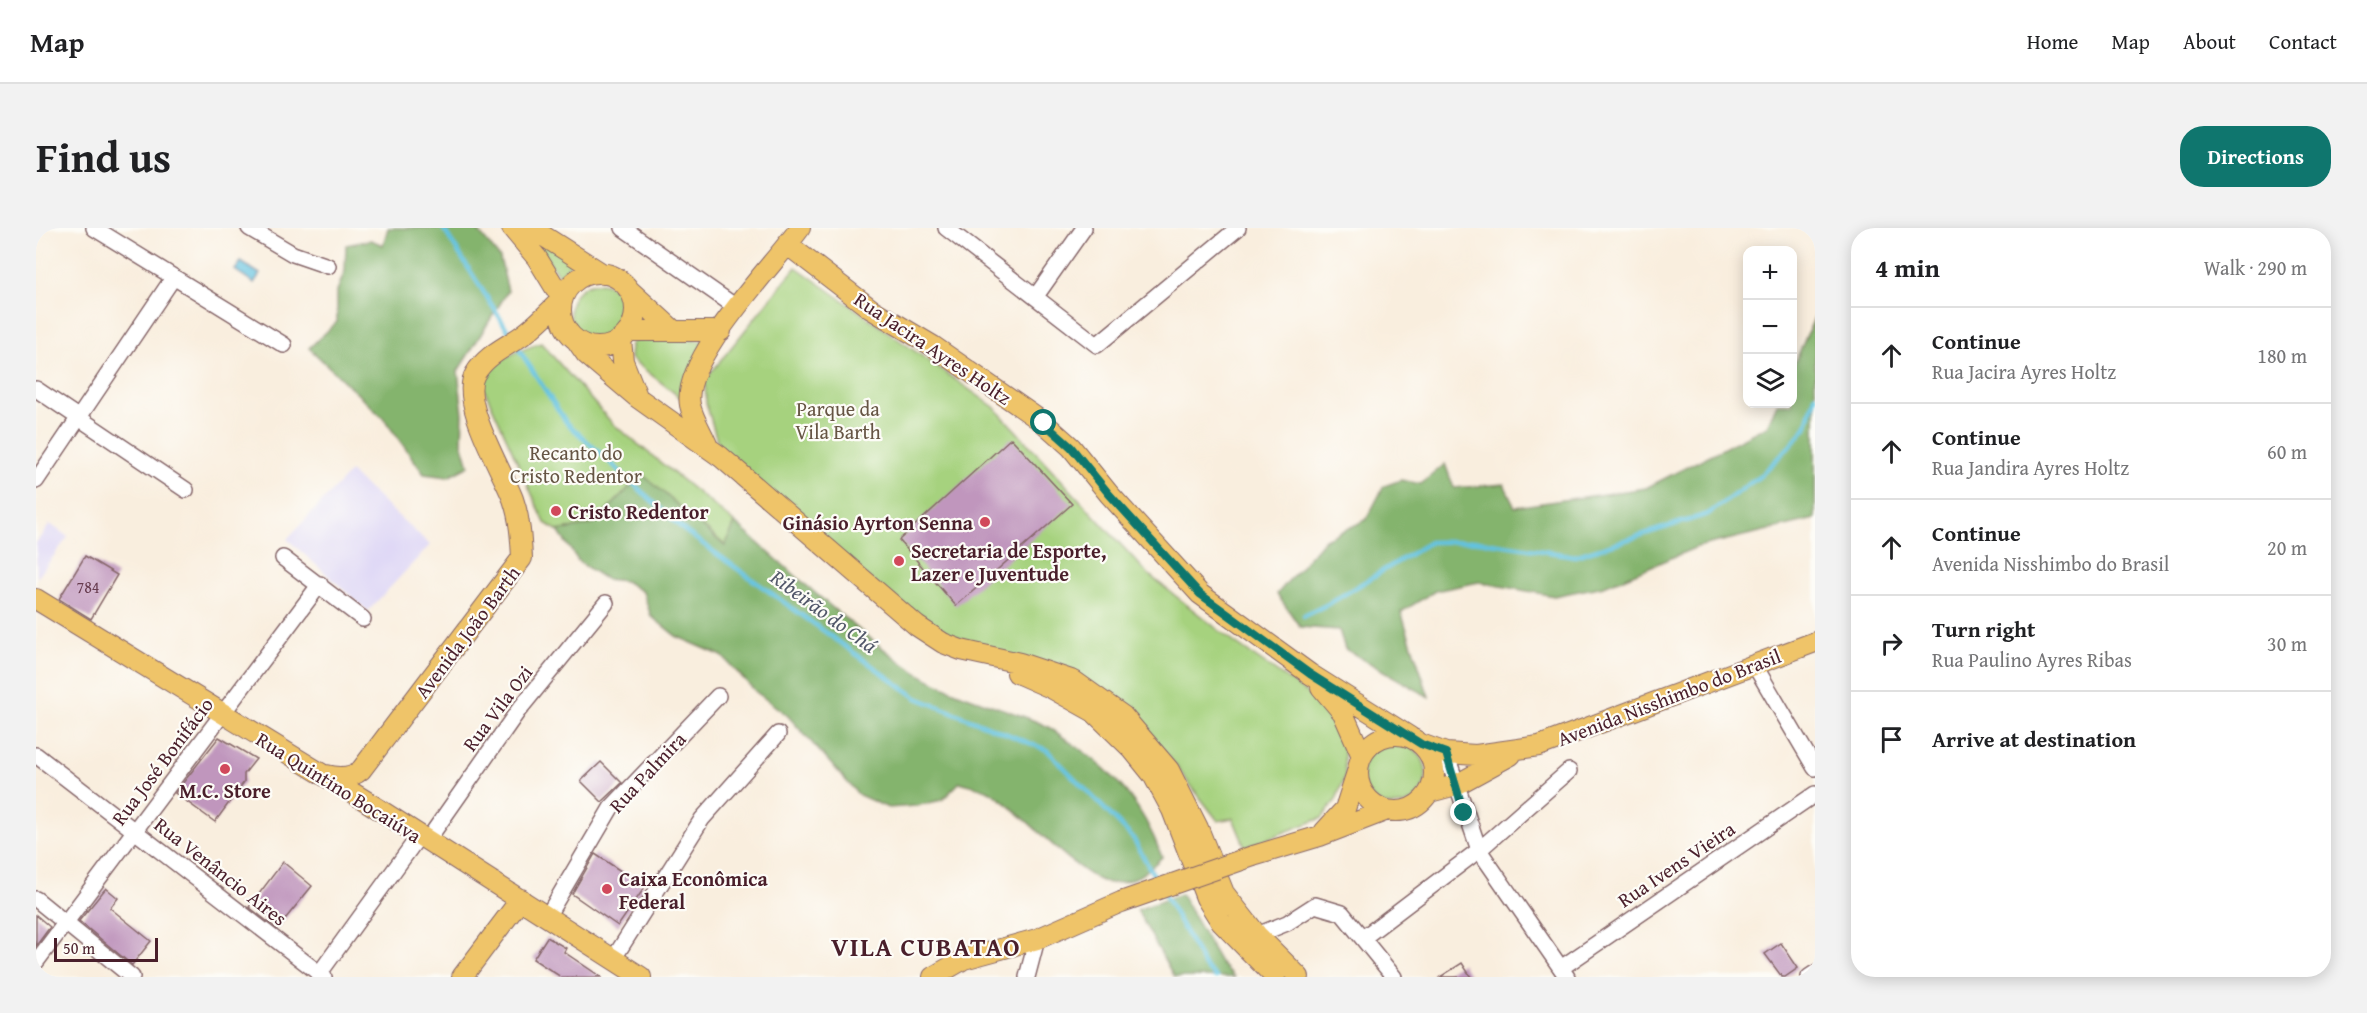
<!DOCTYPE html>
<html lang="en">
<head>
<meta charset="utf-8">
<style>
  :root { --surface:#fff; --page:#f2f2f2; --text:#202124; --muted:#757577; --line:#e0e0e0; --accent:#0f766e }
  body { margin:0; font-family:"Gentium Book Plus",serif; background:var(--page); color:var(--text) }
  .controls { position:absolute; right:18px; top:18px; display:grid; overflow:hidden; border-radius:12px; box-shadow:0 3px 15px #0003 }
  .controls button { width:54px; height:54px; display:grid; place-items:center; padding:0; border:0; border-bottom:2px solid var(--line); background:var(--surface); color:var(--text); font:30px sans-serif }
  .scale { position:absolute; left:18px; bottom:15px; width:104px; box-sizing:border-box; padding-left:6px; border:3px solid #4a1f2b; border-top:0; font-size:16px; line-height:21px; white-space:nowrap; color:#4a1f2b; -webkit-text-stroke:4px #fdfcf7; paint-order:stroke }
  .stop { position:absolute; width:18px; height:18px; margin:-14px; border:4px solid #0f766e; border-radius:50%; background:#fff }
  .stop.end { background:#0f766e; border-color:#fff; box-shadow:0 2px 6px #0008 }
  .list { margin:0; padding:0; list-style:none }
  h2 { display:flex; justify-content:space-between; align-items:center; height:78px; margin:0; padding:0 24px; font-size:26px }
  h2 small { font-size:20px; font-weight:400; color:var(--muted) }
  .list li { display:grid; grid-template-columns:39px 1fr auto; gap:18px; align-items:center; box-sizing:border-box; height:96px; padding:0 24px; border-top:2px solid var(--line) }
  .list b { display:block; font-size:22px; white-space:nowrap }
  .list p { margin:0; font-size:20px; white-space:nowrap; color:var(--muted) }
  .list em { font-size:20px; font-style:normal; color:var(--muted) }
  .icon { flex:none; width:33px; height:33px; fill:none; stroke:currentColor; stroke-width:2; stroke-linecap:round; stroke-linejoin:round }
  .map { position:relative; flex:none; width:1779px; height:749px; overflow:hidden; border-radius:24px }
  header { display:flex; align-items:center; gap:36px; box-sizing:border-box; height:84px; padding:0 30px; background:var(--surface); border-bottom:2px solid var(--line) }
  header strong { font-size:28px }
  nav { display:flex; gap:33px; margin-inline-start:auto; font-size:21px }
  .intro { display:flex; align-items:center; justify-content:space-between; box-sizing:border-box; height:144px; padding:0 36px }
  h1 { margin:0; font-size:42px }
  .button { padding:15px 27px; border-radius:24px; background:var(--accent); color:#fff; font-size:21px; font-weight:700 }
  main { display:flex; gap:36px; padding:0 36px }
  aside { flex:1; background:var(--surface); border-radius:24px; box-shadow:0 3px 15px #0003 }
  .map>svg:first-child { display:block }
  .built { fill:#ddd5f6 }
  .green { fill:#a6d27e; stroke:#787854; stroke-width:1.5 }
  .forest { fill:#84b46d; stroke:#676a4c; stroke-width:1.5 }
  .water { fill:#62c2e0; stroke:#567086; stroke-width:1.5 }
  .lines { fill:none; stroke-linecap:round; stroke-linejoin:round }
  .stream { stroke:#62c2e0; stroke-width:4.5 }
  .building { fill:#c096bd }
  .minor-casing { stroke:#87676a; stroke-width:18 }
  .major-casing { stroke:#87676a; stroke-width:22 }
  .minor { stroke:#fff; stroke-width:15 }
  .major { stroke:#efc469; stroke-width:20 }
  .major-bridge-casing { stroke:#87676a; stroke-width:22; stroke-linecap:butt }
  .major-bridge { stroke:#efc469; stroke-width:20 }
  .route { stroke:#0f766e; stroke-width:8 }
  .poi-dot { fill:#d1495b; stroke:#fdfcf7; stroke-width:2 }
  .labels { text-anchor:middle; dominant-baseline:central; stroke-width:4.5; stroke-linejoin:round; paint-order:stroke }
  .number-label { font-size:16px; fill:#683d50 }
  .street-label { font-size:20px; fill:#4a1f2b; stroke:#fdfcf7 }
  .park-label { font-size:20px; fill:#654; stroke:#fdfcf7 }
  .poi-label { font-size:20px; font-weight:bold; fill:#4a1f2b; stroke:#fdfcf7; text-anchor:start }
  .water-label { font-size:21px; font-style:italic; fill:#52586a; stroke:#fdfcf7 }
  .district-label { font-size:26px; font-weight:bold; letter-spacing:1.5px; fill:#4a1f2b; stroke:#fdfcf7 }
</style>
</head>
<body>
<header>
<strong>Map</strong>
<nav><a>Home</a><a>Map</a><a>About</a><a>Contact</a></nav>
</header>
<div class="intro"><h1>Find us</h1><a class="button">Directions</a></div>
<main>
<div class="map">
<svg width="1779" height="749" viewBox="0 0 1779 749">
  <rect width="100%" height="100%" fill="#fdfcf7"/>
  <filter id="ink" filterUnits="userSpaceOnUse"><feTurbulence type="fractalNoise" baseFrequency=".0167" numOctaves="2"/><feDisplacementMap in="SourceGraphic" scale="12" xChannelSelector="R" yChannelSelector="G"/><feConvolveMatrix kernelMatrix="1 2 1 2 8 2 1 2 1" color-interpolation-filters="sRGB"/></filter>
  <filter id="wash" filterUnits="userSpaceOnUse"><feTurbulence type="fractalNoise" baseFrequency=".008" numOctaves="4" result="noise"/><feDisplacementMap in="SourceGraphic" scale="24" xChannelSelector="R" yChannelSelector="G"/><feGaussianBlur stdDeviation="1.35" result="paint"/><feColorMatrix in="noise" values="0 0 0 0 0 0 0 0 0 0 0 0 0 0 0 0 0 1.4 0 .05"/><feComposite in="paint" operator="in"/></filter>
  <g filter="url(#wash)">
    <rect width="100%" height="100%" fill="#f9eede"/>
    <path class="built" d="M314,244L394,317L332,383L251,311Z
      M14,296L32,309L1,350L0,315Z"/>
    <path class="green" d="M490,0L538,33L523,48Z
      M760,39L958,179L1112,346L1199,415L1277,469L1299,493L1308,526L1309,548L1300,572L1286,590L1209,619L1197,590L1182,593L1116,507L1076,470L900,400L807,331L683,219L670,175L669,152Z
      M534 83a28 28 0 1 1 56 0a28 28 0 1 1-56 0Z
      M600,111L672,113L646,171L594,130L595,116Z
      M505,115L576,195L699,295L690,318L606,247L558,296L522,303L509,295L446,156C461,128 477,125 505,115Z
      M1326 546a32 32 0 1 1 64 0a32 32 0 1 1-64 0Z"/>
    <path class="forest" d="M352,0H440L464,30L472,63L422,143L427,186L426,214L433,238L412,249L388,246L348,191L273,120L301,94V63L309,43L310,17L335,12L347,17Z
      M1779,88V291L1661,319L1568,358L1518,368L1443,354L1399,363L1365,384L1393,469L1309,421L1303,402L1264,399L1241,366L1289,311L1330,292L1348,258L1365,252L1385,256L1409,236L1418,260L1468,256L1479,279L1610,260L1731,198L1741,176H1756L1757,139Z
      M606,246L689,318L699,295C755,343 810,395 871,438C911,466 959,476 1004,495C1015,499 1025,508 1034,514C1080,545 1107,577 1126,629C1111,644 1098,655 1075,655C1046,655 983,578 951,562C943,559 933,557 924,554L906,572L879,578L852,580L823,567L751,487L720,464L686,428L640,408L615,388L607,364L589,353L569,351L543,334L522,303L558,296Z
      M1145,666L1185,736L1198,749H1138L1101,682Z"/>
    <path class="water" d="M205,34L224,46L218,55L199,42Z"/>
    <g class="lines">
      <path class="stream" d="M407,0L476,109
        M480,117L530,194L649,303L881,470L1011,522L1097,610L1123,657
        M1268,388L1294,375L1394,314L1442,313L1539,328L1672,286L1724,248L1754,218L1770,200L1779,168
        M1127,664L1169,739L1180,749"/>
    </g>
    <g id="blocks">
      <path class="building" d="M975,210L1036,276L920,378L863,312Z
        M49,328L81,347L55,391L23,371Z
        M183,509L220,531L208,546V554L179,594L139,565Z
        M565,534L586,555L566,574L545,553Z
        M559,626L609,659L582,698L536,666Z
        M247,634L276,658L241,701L213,679Z
        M70,660L82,670L74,680L115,713L96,737L43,693Z
        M0,687L14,699L0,718Z
        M511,709L530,720L528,724L565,749H525L497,731Z
        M1745,715L1762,740L1749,749H1746L1729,726Z
        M1426,735L1435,749H1404Z"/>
    </g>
  </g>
  <g filter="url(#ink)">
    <use href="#blocks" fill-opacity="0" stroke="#87676a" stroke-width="1.5"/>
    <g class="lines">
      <g class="minor-casing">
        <path id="minor" d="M58,0L248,117
          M213,0L257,26L292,38
          M587,0L700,79
          M910,0L1061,117L1202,0
          M1000,68L1048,0
          M0,161L150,262
          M0,253L137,50
          M247,330L327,391
          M1719,438L1779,540
          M1410,525L1443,622L1531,749
          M0,527L288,749
          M391,613L482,483L570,375
          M0,671L96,749
          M512,687L575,580L682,468
          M1221,707L1251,695L1279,677L1306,685L1358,749
          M1327,710L1443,622L1533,543
          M578,730L666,591L742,506
          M0,734L284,356
          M1525,740L1779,566
          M283,746L383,608
          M991,749L1001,711
          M1773,749L1779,745"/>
      </g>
      <g class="major-casing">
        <path id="major" d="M495,0L567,46
          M752,17L835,81L897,118L1008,195L1035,219L1073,266L1164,366L1274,446L1374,509
          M525 82a37 37 0 1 1 74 0a37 37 0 1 1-74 0Z
          M592,61L637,102
          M593,103H685
          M585,111L587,133L601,168
          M541,113L550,126L602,170L685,229L881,398L907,415L925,422L984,435L1038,453L1087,488L1133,542L1162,600L1188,665L1221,707L1263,749
          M672,219C667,206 657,191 654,177C645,131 738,37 764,0
          M0,371L330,573L605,749
          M981,445L1015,460L1058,484L1096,521L1117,547L1136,582L1170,670L1185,694L1239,749
          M1285,459L1307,485L1326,528
          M1322 545a38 38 0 1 1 76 0a38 38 0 1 1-76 0Z
          M1385,516L1410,525L1440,527L1503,518L1779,414
          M290,547C302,550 316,550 325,542L486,330C485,310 484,291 477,271C467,244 423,173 439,146C452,124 474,118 492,103C504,93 515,82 526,71L501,30L476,0
          M1394,564L1420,557L1475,527
          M1288,604L1309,581L1321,544
          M1217,628L1284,608L1349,583
          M426,749L485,671
          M897,749L928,731L1001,711L1085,674"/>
      </g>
      <use href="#minor" class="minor"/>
      <use href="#major" class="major"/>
      <g class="major-bridge-casing">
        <path id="major-bridge" d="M1085,674L1217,628"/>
      </g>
      <use href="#major-bridge" class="major-bridge"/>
    </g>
  </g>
  <g class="lines" filter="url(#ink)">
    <path class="route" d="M1008,195L1035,219L1073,266L1164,366L1274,446L1385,516L1410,525L1428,585"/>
  </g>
  <g class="poi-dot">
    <circle cx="520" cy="283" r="6"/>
    <circle cx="949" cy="294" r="6"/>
    <circle cx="863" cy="333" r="6"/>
    <circle cx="189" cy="541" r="6"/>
    <circle cx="571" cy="661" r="6"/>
  </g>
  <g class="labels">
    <g class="number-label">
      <text x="52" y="359">784</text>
    </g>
    <g class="street-label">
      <text transform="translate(897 120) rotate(34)">Rua Jacira Ayres Holtz</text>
      <text transform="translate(431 404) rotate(-53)">Avenida João Barth</text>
      <text transform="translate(1633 469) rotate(-21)">Avenida Nisshimbo do Brasil</text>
      <text transform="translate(461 480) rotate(-53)">Rua Vila Ozi</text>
      <text transform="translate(126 533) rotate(-53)">Rua José Bonifácio</text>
      <text transform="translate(611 544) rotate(-47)">Rua Palmira</text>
      <text transform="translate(303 559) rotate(32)">Rua Quintino Bocaiúva</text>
      <text transform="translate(1640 636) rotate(-34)">Rua Ivens Vieira</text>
      <text transform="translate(185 643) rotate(38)">Rua Venâncio Aires</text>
    </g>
    <g class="park-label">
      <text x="802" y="180">Parque da<tspan x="802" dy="23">Vila Barth</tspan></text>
      <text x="540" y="224">Recanto do<tspan x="540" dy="23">Cristo Redentor</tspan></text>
    </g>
    <g class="poi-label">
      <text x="532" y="283">Cristo Redentor</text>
      <text x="937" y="294" text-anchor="end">Ginásio Ayrton Senna</text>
      <text x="875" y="322">Secretaria de Esporte,<tspan x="875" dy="23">Lazer e Juventude</tspan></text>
      <text x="189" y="562" text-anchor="middle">M.C. Store</text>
      <text x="583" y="650">Caixa Econômica<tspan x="583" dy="23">Federal</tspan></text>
    </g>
    <g class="water-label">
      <text transform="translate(788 383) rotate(36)">Ribeirão do Chá</text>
    </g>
    <g class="district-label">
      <text x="890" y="718">VILA CUBATAO</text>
    </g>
  </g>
</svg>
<div class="controls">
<button>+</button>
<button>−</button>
<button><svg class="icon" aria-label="layers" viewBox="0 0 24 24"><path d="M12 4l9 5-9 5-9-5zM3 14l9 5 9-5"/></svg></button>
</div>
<div class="scale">50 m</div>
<div class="stop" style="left:1008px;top:195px"></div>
<div class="stop end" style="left:1428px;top:585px"></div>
</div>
<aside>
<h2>4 min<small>Walk · 290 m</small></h2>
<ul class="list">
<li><svg class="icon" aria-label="ahead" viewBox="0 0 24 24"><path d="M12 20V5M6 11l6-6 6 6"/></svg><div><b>Continue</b><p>Rua Jacira Ayres Holtz</p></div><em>180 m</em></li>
<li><svg class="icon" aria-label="ahead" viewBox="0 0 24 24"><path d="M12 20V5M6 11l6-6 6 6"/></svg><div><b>Continue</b><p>Rua Jandira Ayres Holtz</p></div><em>60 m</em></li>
<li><svg class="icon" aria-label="ahead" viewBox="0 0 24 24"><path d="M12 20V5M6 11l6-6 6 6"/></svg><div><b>Continue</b><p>Avenida Nisshimbo do Brasil</p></div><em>20 m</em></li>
<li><svg class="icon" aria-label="right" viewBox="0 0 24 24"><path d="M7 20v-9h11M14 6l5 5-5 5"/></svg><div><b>Turn right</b><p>Rua Paulino Ayres Ribas</p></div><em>30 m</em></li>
<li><svg class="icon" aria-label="arrive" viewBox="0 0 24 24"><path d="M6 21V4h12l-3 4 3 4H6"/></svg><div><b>Arrive at destination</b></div></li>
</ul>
</aside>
</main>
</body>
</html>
